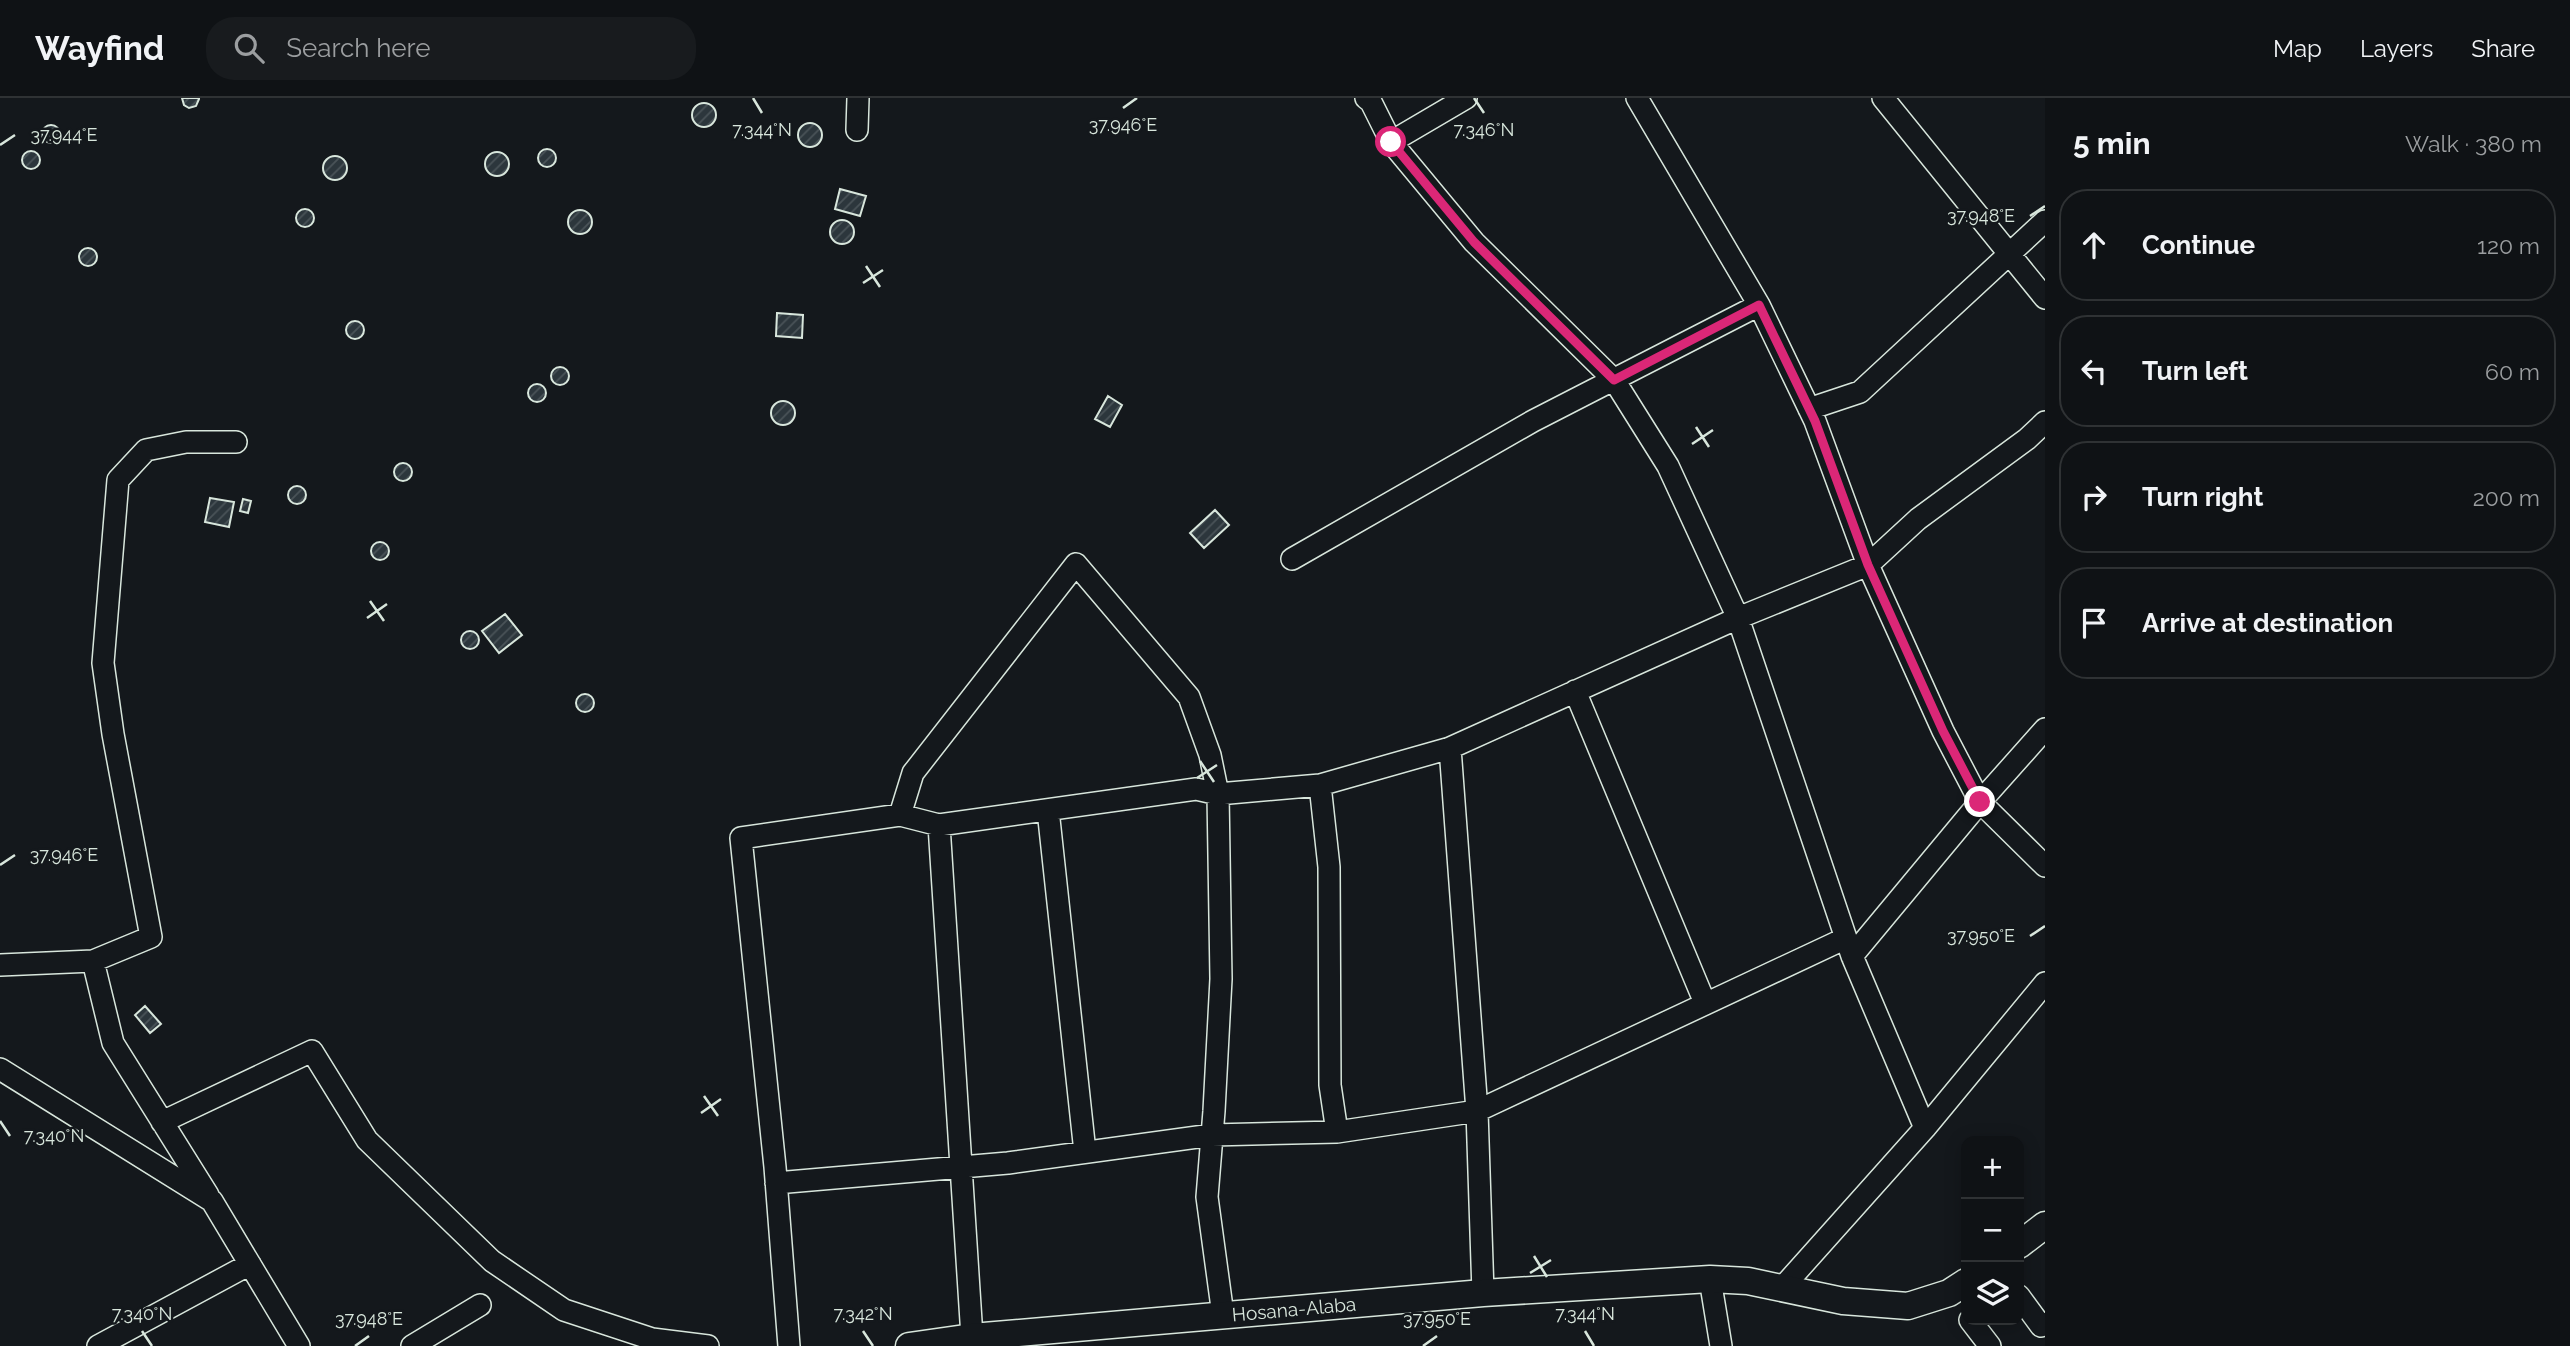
<!DOCTYPE html>
<html lang="en">
<head>
<meta charset="utf-8">
<style>
  :root { --surface:#0f1215; --page:#181b1e; --text:#f1f3f6; --muted:#9b9ea0; --line:#2f3234 }
  body { margin:0; font-family:Raleway,sans-serif; background:var(--page); color:var(--text) }
  .controls { position:absolute; right:21px; bottom:21px; display:grid; overflow:hidden; border-radius:14px; box-shadow:0 4px 18px #0003 }
  .controls button { width:63px; height:63px; display:grid; place-items:center; padding:0; border:0; border-bottom:2px solid var(--line); background:var(--surface); color:var(--text); font:35px sans-serif }
  .stop { position:absolute; width:21px; height:21px; margin:-16px; border:5px solid #db2777; border-radius:50%; background:#fff }
  .stop.end { background:#db2777; border-color:#fff; box-shadow:0 2px 7px #0008 }
  .list { margin:0; padding:0; list-style:none }
  h2 { display:flex; justify-content:space-between; align-items:center; height:91px; margin:0; padding:0 28px; font-size:30px }
  h2 small { font-size:23px; font-weight:400; color:var(--muted) }
  .list li { display:grid; grid-template-columns:46px 1fr auto; gap:21px; align-items:center; box-sizing:border-box; height:112px; margin:0 14px 14px; padding:0 14px; border:2px solid var(--line); border-radius:28px }
  .list b { display:block; font-size:26px; white-space:nowrap }
  .list em { font-size:23px; font-style:normal; color:var(--muted) }
  .icon { flex:none; width:38px; height:38px; fill:none; stroke:currentColor; stroke-width:2; stroke-linecap:round; stroke-linejoin:round }
  .map { position:relative; flex:none; width:2045px; height:1248px; overflow:hidden }
  header { display:flex; align-items:center; gap:42px; box-sizing:border-box; height:98px; padding:0 35px; background:var(--surface); border-bottom:2px solid var(--line) }
  header strong { font-size:33px }
  nav { display:flex; gap:38px; margin-inline-start:auto; font-size:24px }
  .search { width:490px; height:63px; background:var(--page); display:flex; align-items:center; gap:18px; box-sizing:border-box; padding:0 24px; border-radius:28px; color:var(--muted); font-size:26px }
  main { display:flex }
  aside { flex:1; background:var(--surface) }
  .map>svg:first-child { display:block }
  .building { fill:url(#building-hatch); stroke:#d8e6dc; stroke-width:2 }
  .lines { fill:none; stroke-linecap:round; stroke-linejoin:round }
  .minor-casing { stroke:#d8e6dc; stroke-width:24 }
  .major-casing { stroke:#d8e6dc; stroke-width:29 }
  .minor { stroke:#14181c; stroke-width:21 }
  .major { stroke:#14181c; stroke-width:26 }
  .route { stroke:#db2777; stroke-width:9 }
  .ticks { fill:none; stroke:#d8e6dc; stroke-width:2.5 }
  .labels { text-anchor:middle; dominant-baseline:central; stroke-width:5; stroke-linejoin:round; paint-order:stroke }
  .street-label { font-size:19px; fill:#d8e6dc; stroke:#14181c }
  .ticks-label { font-size:18px; text-anchor:middle; fill:#d8e6dc; stroke:#14181c; stroke-width:5; stroke-linejoin:round; paint-order:stroke }
</style>
</head>
<body>
<header>
<strong>Wayfind</strong>
<div class="search"><svg class="icon" aria-label="search" viewBox="0 0 24 24"><circle cx="10" cy="10" r="6"/><path d="M15 15l6 6"/></svg>Search here</div>
<nav><a>Map</a><a>Layers</a><a>Share</a></nav>
</header>
<main>
<div class="map">
<svg width="2045" height="1248" viewBox="0 0 2045 1248">
  <defs>
    <pattern id="building-hatch" width="6" height="6" patternUnits="userSpaceOnUse" patternTransform="scale(1.75)"><rect width="6" height="6" fill="#2c363c"/><path d="M-1 1l2-2M0 6l6-6M5 7l2-2" fill="none" stroke="#4a5358"/></pattern>
  </defs>
  <rect width="100%" height="100%" fill="#14181c"/>
  <path class="building" d="M182,0H199V1L196,8L189,10L184,7Z
    M692 17a12 12 0 1 1 24 0a12 12 0 1 1-24 0Z
    M798 37a12 12 0 1 1 24 0a12 12 0 1 1-24 0Z
    M42 36a9 9 0 1 1 18 0a9 9 0 1 1-18 0Z
    M538 60a9 9 0 1 1 18 0a9 9 0 1 1-18 0Z
    M22 62a9 9 0 1 1 18 0a9 9 0 1 1-18 0Z
    M485 66a12 12 0 1 1 24 0a12 12 0 1 1-24 0Z
    M323 70a12 12 0 1 1 24 0a12 12 0 1 1-24 0Z
    M840,91L866,98L860,118L835,111Z
    M296 120a9 9 0 1 1 18 0a9 9 0 1 1-18 0Z
    M568 124a12 12 0 1 1 24 0a12 12 0 1 1-24 0Z
    M830 134a12 12 0 1 1 24 0a12 12 0 1 1-24 0Z
    M79 159a9 9 0 1 1 18 0a9 9 0 1 1-18 0Z
    M777,215L803,217L802,240L776,238Z
    M346 232a9 9 0 1 1 18 0a9 9 0 1 1-18 0Z
    M551 278a9 9 0 1 1 18 0a9 9 0 1 1-18 0Z
    M528 295a9 9 0 1 1 18 0a9 9 0 1 1-18 0Z
    M1108,298L1122,307L1110,329L1095,321Z
    M771 315a12 12 0 1 1 24 0a12 12 0 1 1-24 0Z
    M394 374a9 9 0 1 1 18 0a9 9 0 1 1-18 0Z
    M288 397a9 9 0 1 1 18 0a9 9 0 1 1-18 0Z
    M210,400L234,404L229,429L205,424Z
    M243,401L251,403L248,415L240,413Z
    M1215,412L1229,427L1204,450L1190,435Z
    M371 453a9 9 0 1 1 18 0a9 9 0 1 1-18 0Z
    M505,516L522,537L499,555L482,533Z
    M461 542a9 9 0 1 1 18 0a9 9 0 1 1-18 0Z
    M576 605a9 9 0 1 1 18 0a9 9 0 1 1-18 0Z
    M145,908L161,926L150,935L135,917Z"/>
  <g class="lines">
    <g class="minor-casing">
      <path id="minor" d="M1366,0L1371,4L1391,44L1474,144L1614,282L1668,368L1738,520L1852,858L1925,1030
        M1637,0L1759,207L1815,323L1868,467L1943,633L1980,704L2045,768
        M1883,0L2045,200
        M857,32L858,0
        M1391,44L1466,0
        M1809,311L1860,294L2045,123
        M1292,461L1533,323L1759,207
        M1575,593L1705,905
        M1450,650L1477,1013L1483,1195
        M1320,687L1329,769L1330,987L1337,1034
        M1048,712L1085,1054
        M900,717L913,675L1076,466L1189,599L1210,657L1218,696L1221,881L1214,1013L1207,1099L1223,1217
        M939,727L972,1239
        M1852,858L1980,704L2045,631
        M93,863L113,945L208,1097
        M0,867L93,863L151,839L113,636L103,565L118,382L146,352L186,344H236
        M0,971L212,1103L299,1248
        M162,1024L312,953L367,1042L492,1163L564,1212L652,1241L708,1248
        M776,1085L1008,1065L1212,1037L1337,1034L1477,1013L1846,840
        M1710,1181L1721,1248
        M1782,1190L1925,1030L2045,885
        M2019,1198L2041,1228L2045,1226
        M1970,1222L1990,1248
        M98,1248L250,1166
        M412,1248L480,1207
        M789,1248L775,1069L741,740L900,717L939,727L1196,691L1218,696L1320,687L1450,650L1738,520L1868,467L1918,421L2027,341L2045,324"/>
    </g>
    <g class="major-casing">
      <path id="major" d="M2019,1147L2045,1127
        M909,1248L972,1239L1483,1195L1710,1181L1748,1183L1843,1203L1908,1208L1949,1195L1966,1184"/>
    </g>
    <use href="#minor" class="minor"/>
    <use href="#major" class="major"/>
  </g>
  <g class="lines">
    <path class="route" d="M1391,44L1474,144L1614,282L1759,207L1815,323L1868,467L1943,633L1980,704"/>
  </g>
  <path class="ticks" d="M753,0L762,15M1474,0L1484,15M1123,10L1137,0M0,47L15,37M2030,118L2045,108M866,168L880,189M863,185L883,172M1696,329L1709,349M1692,346L1713,332M370,503L384,523M367,520L387,506M1200,663L1214,684M1197,680L1217,667M0,767L15,757M2030,838L2045,828M704,998L718,1018M701,1015L721,1001M0,1023L10,1038M1534,1158L1547,1179M1530,1175L1551,1162M142,1233L152,1248M863,1233L873,1248M1585,1233L1594,1248M355,1248L369,1238M1423,1248L1437,1238"/>
  <g class="labels">
    <g class="street-label">
      <text transform="translate(1294 1211) rotate(-5)">Hosana-Alaba</text>
    </g>
  </g>
  <g class="ticks-label">
    <text x="1123" y="33">37.946°E</text>
    <text x="762" y="38">7.344°N</text>
    <text x="1484" y="38">7.346°N</text>
    <text x="64" y="43">37.944°E</text>
    <text x="1981" y="124">37.948°E</text>
    <text x="64" y="763">37.946°E</text>
    <text x="1981" y="844">37.950°E</text>
    <text x="54" y="1044">7.340°N</text>
    <text x="142" y="1222">7.340°N</text>
    <text x="863" y="1222">7.342°N</text>
    <text x="1585" y="1222">7.344°N</text>
    <text x="369" y="1227">37.948°E</text>
    <text x="1437" y="1227">37.950°E</text>
  </g>
</svg>
<div class="controls">
<button>+</button>
<button>−</button>
<button><svg class="icon" aria-label="layers" viewBox="0 0 24 24"><path d="M12 4l9 5-9 5-9-5zM3 14l9 5 9-5"/></svg></button>
</div>
<div class="stop" style="left:1391px;top:44px"></div>
<div class="stop end" style="left:1980px;top:704px"></div>
</div>
<aside>
<h2>5 min<small>Walk · 380 m</small></h2>
<ul class="list">
<li><svg class="icon" aria-label="ahead" viewBox="0 0 24 24"><path d="M12 20V5M6 11l6-6 6 6"/></svg><div><b>Continue</b></div><em>120 m</em></li>
<li><svg class="icon" aria-label="left" viewBox="0 0 24 24"><path d="M17 20v-9H6M10 6l-5 5 5 5"/></svg><div><b>Turn left</b></div><em>60 m</em></li>
<li><svg class="icon" aria-label="right" viewBox="0 0 24 24"><path d="M7 20v-9h11M14 6l5 5-5 5"/></svg><div><b>Turn right</b></div><em>200 m</em></li>
<li><svg class="icon" aria-label="arrive" viewBox="0 0 24 24"><path d="M6 21V4h12l-3 4 3 4H6"/></svg><div><b>Arrive at destination</b></div></li>
</ul>
</aside>
</main>
</body>
</html>
